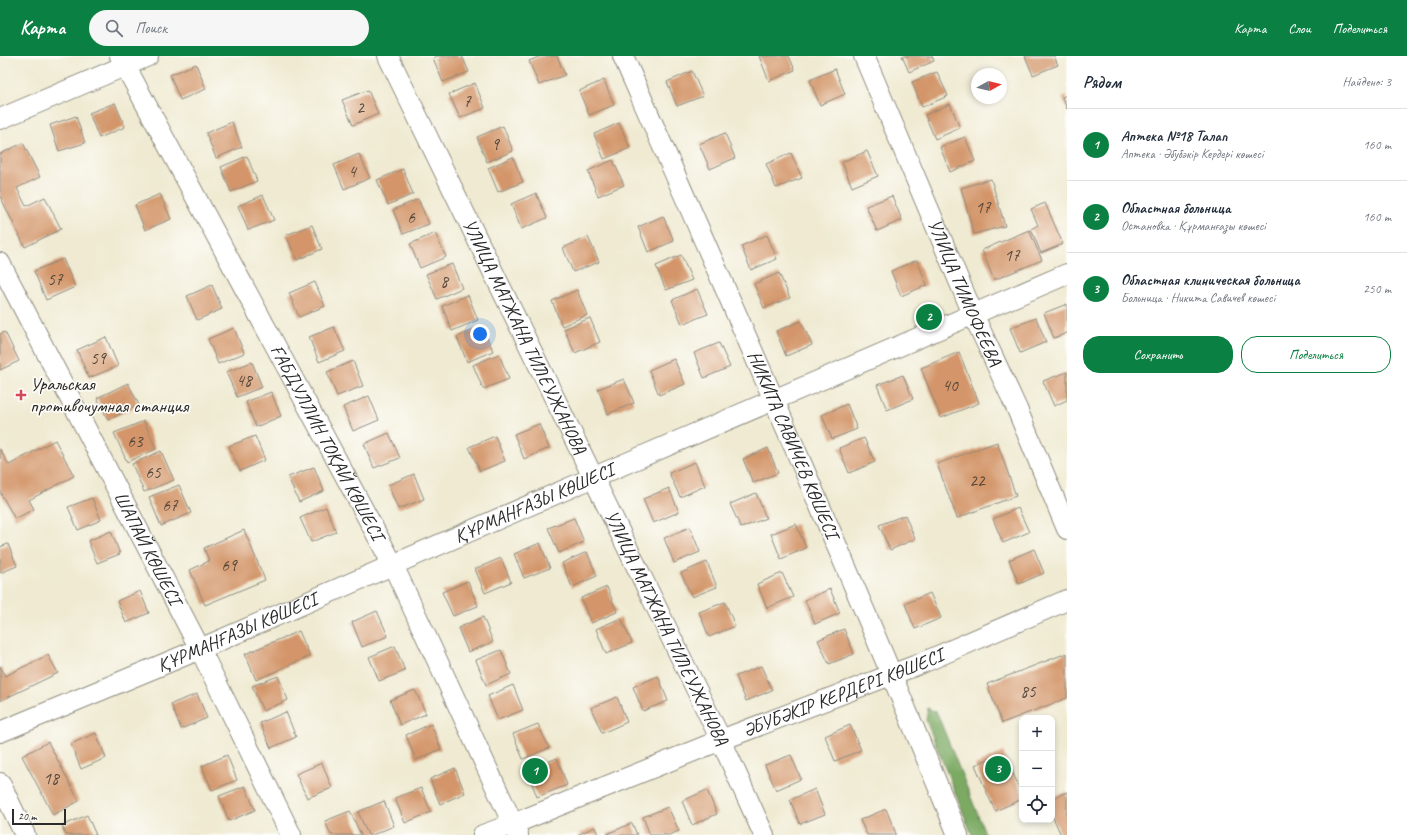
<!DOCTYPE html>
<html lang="ru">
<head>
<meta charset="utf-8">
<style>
  :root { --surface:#fff; --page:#f6f6f7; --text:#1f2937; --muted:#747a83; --line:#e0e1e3; --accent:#0b8043 }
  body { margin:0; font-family:Caveat,sans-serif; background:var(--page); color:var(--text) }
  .controls { position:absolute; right:12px; bottom:12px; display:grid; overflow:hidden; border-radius:8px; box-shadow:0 2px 6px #0003 }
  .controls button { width:36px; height:36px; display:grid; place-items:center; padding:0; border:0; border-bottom:1px solid var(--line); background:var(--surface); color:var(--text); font:20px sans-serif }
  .compass { position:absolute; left:971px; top:12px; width:36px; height:36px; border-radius:50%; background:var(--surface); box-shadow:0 2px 6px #0003; rotate:82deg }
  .scale { position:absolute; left:12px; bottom:10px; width:54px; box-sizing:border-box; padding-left:4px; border:2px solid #2b2b2b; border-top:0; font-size:11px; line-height:14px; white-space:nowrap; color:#2b2b2b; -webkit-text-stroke:3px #fdfcf7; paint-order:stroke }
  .you { position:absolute; left:480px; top:278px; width:14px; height:14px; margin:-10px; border:3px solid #fff; border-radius:50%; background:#1a73e8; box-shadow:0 0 0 6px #1a73e833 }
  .badge { display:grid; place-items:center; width:26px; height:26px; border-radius:50%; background:var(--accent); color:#fff; font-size:13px; font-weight:700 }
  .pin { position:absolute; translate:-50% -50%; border:2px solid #fff; box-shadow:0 1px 4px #0006 }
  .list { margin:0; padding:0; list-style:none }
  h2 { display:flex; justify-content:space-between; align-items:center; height:52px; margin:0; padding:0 16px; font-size:17px }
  h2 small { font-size:13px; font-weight:400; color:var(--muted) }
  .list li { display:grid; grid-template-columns:26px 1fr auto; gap:12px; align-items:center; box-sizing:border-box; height:72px; padding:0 16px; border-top:1px solid var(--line) }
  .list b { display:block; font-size:15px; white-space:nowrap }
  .list p { margin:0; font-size:13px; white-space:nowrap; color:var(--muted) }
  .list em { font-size:13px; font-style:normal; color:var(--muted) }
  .actions { display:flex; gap:8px; padding:12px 16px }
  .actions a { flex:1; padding:9px 0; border:1px solid var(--accent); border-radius:16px; text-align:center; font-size:14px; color:var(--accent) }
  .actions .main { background:var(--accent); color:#fff }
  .icon { flex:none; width:22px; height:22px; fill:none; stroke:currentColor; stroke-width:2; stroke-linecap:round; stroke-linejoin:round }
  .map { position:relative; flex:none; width:1067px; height:779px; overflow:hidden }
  header { display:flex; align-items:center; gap:24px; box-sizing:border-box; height:56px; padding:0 20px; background:var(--accent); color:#fff }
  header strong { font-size:19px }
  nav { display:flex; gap:22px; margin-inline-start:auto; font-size:14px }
  .search { width:280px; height:36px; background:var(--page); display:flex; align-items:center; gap:10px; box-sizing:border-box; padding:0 14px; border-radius:22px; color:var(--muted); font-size:15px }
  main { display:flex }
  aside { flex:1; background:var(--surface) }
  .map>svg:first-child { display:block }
  .forest { fill:#7baa63; stroke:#536a47 }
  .building { fill:#d39569 }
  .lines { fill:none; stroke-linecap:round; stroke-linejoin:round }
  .minor-casing { stroke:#8d8a7e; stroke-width:22 }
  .minor { stroke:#fff; stroke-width:20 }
  .poi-dot { fill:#d1495b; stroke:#fdfcf7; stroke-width:1.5 }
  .labels { text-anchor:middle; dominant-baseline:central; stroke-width:3.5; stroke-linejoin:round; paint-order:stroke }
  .number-label { font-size:17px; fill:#55463a }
  .street-label { font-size:19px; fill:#2b2b2b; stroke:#fdfcf7 }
  .poi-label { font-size:19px; fill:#2b2b2b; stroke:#fdfcf7; text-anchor:start }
</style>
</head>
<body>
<header>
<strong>Карта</strong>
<div class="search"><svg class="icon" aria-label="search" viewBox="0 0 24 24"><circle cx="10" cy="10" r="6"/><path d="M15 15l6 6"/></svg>Поиск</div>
<nav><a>Карта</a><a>Слои</a><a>Поделиться</a></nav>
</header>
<main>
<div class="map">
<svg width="1067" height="779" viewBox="0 0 1067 779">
  <rect width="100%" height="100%" fill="#fdfcf7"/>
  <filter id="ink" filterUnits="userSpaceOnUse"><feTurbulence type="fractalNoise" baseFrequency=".025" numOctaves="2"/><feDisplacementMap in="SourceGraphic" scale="8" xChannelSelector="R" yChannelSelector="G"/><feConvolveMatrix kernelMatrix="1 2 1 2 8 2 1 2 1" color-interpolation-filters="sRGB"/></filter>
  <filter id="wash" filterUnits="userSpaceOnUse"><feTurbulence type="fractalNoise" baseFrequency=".012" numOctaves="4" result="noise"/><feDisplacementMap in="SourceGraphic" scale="16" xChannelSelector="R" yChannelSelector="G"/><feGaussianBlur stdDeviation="0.9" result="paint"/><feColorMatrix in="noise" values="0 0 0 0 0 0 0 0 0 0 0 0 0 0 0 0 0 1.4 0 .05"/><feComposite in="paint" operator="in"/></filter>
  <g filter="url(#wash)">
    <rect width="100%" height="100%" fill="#efead1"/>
    <path class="forest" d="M928,652L937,657L986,779H972L926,664Z"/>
    <g id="blocks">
      <path class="building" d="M437,0H462L469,16L443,26L433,2Z
        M541,0H557L565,19L539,29L529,5Z
        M759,0H789L795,14L769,25Z
        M902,0H932L934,5L909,16Z
        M1025,0H1054L1058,9L1033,19Z
        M196,8L206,33L180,44L170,19Z
        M835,13L845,38L820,49L810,24Z
        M692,15L703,40L677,50L667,26Z
        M937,16L948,40L922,51L912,26Z
        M604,24L614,49L589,59L579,35Z
        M475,27L485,52L460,62L449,38Z
        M368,34L378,58L353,69L342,44Z
        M1067,39V53L1062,41Z
        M115,47L125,71L99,82L89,57Z
        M950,48L960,72L935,83L925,59Z
        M76,60L85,87L59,95L50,69Z
        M232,66L242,91L216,102L206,77Z
        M619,67L630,92L604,103L594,78Z
        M503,70L513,95L487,106L477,81Z
        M725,77L735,102L710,113L699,88Z
        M965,81L975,105L950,116L940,91Z
        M23,87L40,121L17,132L26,150L45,141L61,173L25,191L0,140V98Z
        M867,95L878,120L852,131L842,106Z
        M791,97L802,122L776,132L766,108Z
        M359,98L370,122L344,133L334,109Z
        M247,100L257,125L231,136L221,111Z
        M513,101L523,126L498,136L488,112Z
        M613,104L624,129L598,140L588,115Z
        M403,113L413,138L388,149L377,124Z
        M991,123L1005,170L974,178L961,132Z
        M536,137L547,162L521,173L511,148Z
        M160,138L171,163L145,174L135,149Z
        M263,139L274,164L248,174L238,150Z
        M892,140L902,164L877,175L866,150Z
        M418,143L429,168L403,178L393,154Z
        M1045,147L1063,188L1041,197L1031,173L1038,169L1031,153Z
        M663,160L674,185L648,196L638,171Z
        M312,169L322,193L297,204L286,179Z
        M1029,174L1042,204L994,224L982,194Z
        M435,177L446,201L420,212L410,188Z
        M767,179L777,203L751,214L741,190Z
        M588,181L599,206L573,216L563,192Z
        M681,199L692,224L666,234L656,210Z
        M63,203L75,231L46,244L34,215Z
        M917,204L927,229L901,240L891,215Z
        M452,208L462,232L437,243L426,218Z
        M779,217L790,242L764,252L754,228Z
        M315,226L325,250L299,261L289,237Z
        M212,229L222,253L197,264L187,240Z
        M697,233L708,258L682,268L672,244Z
        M577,234L587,259L562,270L552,245Z
        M468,239L478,264L452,275L442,250Z
        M1067,248V277L1054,282L1044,257Z
        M590,262L600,286L575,297L564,273Z
        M1036,262L1046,286L1020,297L1010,272Z
        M801,265L812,289L786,300L776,275Z
        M482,270L493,295L467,306L457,281Z
        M334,271L345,295L319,306L309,281Z
        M234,272L244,297L218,308L208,283Z
        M5,276L19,305L0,314V278Z
        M106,281L118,310L89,322L77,294Z
        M719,287L730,311L704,322L694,297Z
        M959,296L979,347L941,362L921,312Z
        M499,298L509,323L483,333L473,309Z
        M674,303L685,328L659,339L649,314Z
        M353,305L363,330L337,340L327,316Z
        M252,306L262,331L237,341L226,316Z
        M1067,316V344L1054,350L1043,325Z
        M903,319L913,343L887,354L877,329Z
        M624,323L634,347L608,358L598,333Z
        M128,327L139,349L108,364L97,342Z
        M271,336L281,360L256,371L246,346Z
        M369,340L379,364L353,375L343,351Z
        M847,348L857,373L832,383L822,359Z
        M144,365L156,393L127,406L114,377Z
        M539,368L549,392L524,403L514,378Z
        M389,377L400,402L374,412L364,388Z
        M255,380L265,404L240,415L229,390Z
        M495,380L505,405L480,415L469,391Z
        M864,382L875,406L849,417L839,392Z
        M55,384L74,420L29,444L34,453L15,463L0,436V393L9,409Z
        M997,386L1016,440L957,462L937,408Z
        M768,392L778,417L753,427L743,403Z
        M161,395L174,424L144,436L132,408Z
        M695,406L705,430L680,441L669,417Z
        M314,411L324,435L299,446L288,421Z
        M414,418L424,443L398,453L388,429Z
        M179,429L191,457L161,470L149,441Z
        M669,432L679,456L653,467L643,443Z
        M756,437L766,462L741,472L730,448Z
        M92,442L101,464L78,474L68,451Z
        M326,451L336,476L311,486L300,462Z
        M1018,452L1029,476L1003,487L993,463Z
        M905,459L915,483L890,494L879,469Z
        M574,462L584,486L559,497L548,472Z
        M796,468L806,492L781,503L771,478Z
        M690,471L700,496L674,507L664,482Z
        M244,474L265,524L205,549L190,514L209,505L204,492Z
        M111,475L120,498L97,507L88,485Z
        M540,487L550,512L524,522L514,498Z
        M8,488L17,510L0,517V491Z
        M1034,493L1044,517L1019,528L1009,504Z
        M587,496L597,520L572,531L562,507Z
        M501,502L511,526L485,537L475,513Z
        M707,506L717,531L692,541L681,517Z
        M782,517L793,541L767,552L757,528Z
        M468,525L478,550L453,560L442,536Z
        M607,531L617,556L591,567L581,542Z
        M830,533L840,557L815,568L805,544Z
        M140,535L149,557L126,567L117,545Z
        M930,537L941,562L915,573L905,548Z
        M725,546L735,570L709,581L699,556Z
        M377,555L388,580L362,591L352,566Z
        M483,561L493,586L468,596L458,572Z
        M621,562L632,587L606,598L596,573Z
        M844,573L854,598L829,608L818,584Z
        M299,575L310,600L256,624L245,598Z
        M395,590L405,615L379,625L369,601Z
        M501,594L511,618L486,629L476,604Z
        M1067,597V642L1002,667L987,628Z
        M48,599L58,617L0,645V610L5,620Z
        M761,610L772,634L746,645L736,620Z
        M278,620L288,644L263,655L252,630Z
        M658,620L668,645L643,655L633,631Z
        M513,629L523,654L498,664L488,640Z
        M415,634L426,658L400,669L390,644Z
        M197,638L207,662L181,673L171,648Z
        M617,641L627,666L602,677L591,652Z
        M286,656L296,681L271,692L260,667Z
        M431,668L441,693L416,704L406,679Z
        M538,668L549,692L523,703L513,678Z
        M850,669L861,694L835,705L825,680Z
        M96,677L106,702L81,713L71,688Z
        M48,686L79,745L53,759L22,700Z
        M1003,696L1022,737V743L995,755L975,709Z
        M227,699L237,724L212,734L202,710Z
        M791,699L801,723L776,734L765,709Z
        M557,702L567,729L537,741L527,714Z
        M322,707L332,732L307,742L296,718Z
        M455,712L465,737L440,748L430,723Z
        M245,730L255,754L229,765L219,740Z
        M421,732L431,756L405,767L395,742Z
        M815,733L825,758L800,768L790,744Z
        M707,734L717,758L692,769L682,745Z
        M1067,736V779H1061L1052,759V742Z
        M384,745L394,770L372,779H368L358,756Z
        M668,751L679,775L669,779H650L643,761Z
        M886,753L896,778L893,779H867L860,764Z
        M350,755L361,779H331L325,765Z
        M87,759L96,779H66L62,770Z
        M632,767L637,779H608L607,778Z
        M595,771L598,779H577Z"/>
    </g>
  </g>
  <g filter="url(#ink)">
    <use href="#blocks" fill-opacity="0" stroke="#8d8a7e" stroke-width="1"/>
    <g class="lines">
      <g class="minor-casing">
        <g id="minor">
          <path id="s1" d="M120,0L393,509L518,779"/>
          <path id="s2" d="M388,0L721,684L764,779"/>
          <path id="s3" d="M623,0C737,259 851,517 958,779"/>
          <path id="s4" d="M864,0L973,258L1017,353L1067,473"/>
          <path d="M0,63L148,0"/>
          <path id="s5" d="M0,207L200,593L291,779"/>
          <path id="s6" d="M0,676L200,593L592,422L1067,218"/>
          <path d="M0,727L25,779"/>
          <path id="s7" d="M483,779L513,768L721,684L922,607L1067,544"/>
        </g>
      </g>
      <use href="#minor" class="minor"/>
    </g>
  </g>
  <path class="poi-dot" d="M19 333h4v4h4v4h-4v4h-4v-4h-4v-4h4z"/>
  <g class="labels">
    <g class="number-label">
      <text x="467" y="45">7</text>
      <text x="360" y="51">2</text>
      <text x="495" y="88">9</text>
      <text x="352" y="115">4</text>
      <text x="983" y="151">17</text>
      <text x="411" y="161">6</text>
      <text x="1012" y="199">17</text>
      <text x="55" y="223">57</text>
      <text x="444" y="225">8</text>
      <text x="98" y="302">59</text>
      <text x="244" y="324">48</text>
      <text x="950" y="329">40</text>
      <text x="135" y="385">63</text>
      <text x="153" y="416">65</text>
      <text x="977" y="424">22</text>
      <text x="170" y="449">67</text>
      <text x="229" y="509">69</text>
      <text x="1028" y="635">85</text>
      <text x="51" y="722">18</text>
    </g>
    <g class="street-label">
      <text stroke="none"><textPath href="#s4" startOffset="257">УЛИЦА ТИМОФЕЕВА</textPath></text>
      <text stroke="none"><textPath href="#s2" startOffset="312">УЛИЦА МАТЖАНА ТИЛЕУЖАНОВА</textPath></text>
      <text stroke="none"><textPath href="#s1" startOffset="438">ҒАБДУЛЛИН ТОҚАЙ КӨШЕСІ</textPath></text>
      <text stroke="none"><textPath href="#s3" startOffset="424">НИКИТА САВИЧЕВ КӨШЕСІ</textPath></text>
      <text stroke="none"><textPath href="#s6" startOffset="581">ҚҰРМАНҒАЗЫ КӨШЕСІ</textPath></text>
      <text stroke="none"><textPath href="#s5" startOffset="321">ШАПАЙ КӨШЕСІ</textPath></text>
      <text stroke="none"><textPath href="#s2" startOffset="636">УЛИЦА МАТЖАНА ТИЛЕУЖАНОВА</textPath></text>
      <text stroke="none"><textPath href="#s6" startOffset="257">ҚҰРМАНҒАЗЫ КӨШЕСІ</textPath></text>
      <text stroke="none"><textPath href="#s7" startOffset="387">ӘБУБӘКІР КЕРДЕРІ КӨШЕСІ</textPath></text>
    </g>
    <g class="poi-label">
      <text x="30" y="328">Уральская<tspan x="30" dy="22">противочумная станция</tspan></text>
    </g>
  </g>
</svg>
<div class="controls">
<button>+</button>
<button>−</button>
<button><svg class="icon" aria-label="locate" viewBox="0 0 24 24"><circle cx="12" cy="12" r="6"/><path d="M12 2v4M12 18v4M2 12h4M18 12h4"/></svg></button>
</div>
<svg class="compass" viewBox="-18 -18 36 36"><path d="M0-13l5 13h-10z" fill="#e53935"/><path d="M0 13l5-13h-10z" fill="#747a83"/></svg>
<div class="scale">20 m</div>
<div class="you"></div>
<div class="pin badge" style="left:535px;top:715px">1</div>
<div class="pin badge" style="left:929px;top:261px">2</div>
<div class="pin badge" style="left:998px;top:713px">3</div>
</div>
<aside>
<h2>Рядом<small>Найдено: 3</small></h2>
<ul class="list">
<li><span class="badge">1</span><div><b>Аптека №18 Талап</b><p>Аптека · Әбубәкір Кердері көшесі</p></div><em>160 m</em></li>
<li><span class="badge">2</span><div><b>Областная больница</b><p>Остановка · Құрманғазы көшесі</p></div><em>160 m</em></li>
<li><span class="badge">3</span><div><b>Областная клиническая больница</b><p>Больница · Никита Савичев көшесі</p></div><em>250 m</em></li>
</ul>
<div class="actions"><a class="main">Сохранить</a><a>Поделиться</a></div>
</aside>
</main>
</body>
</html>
